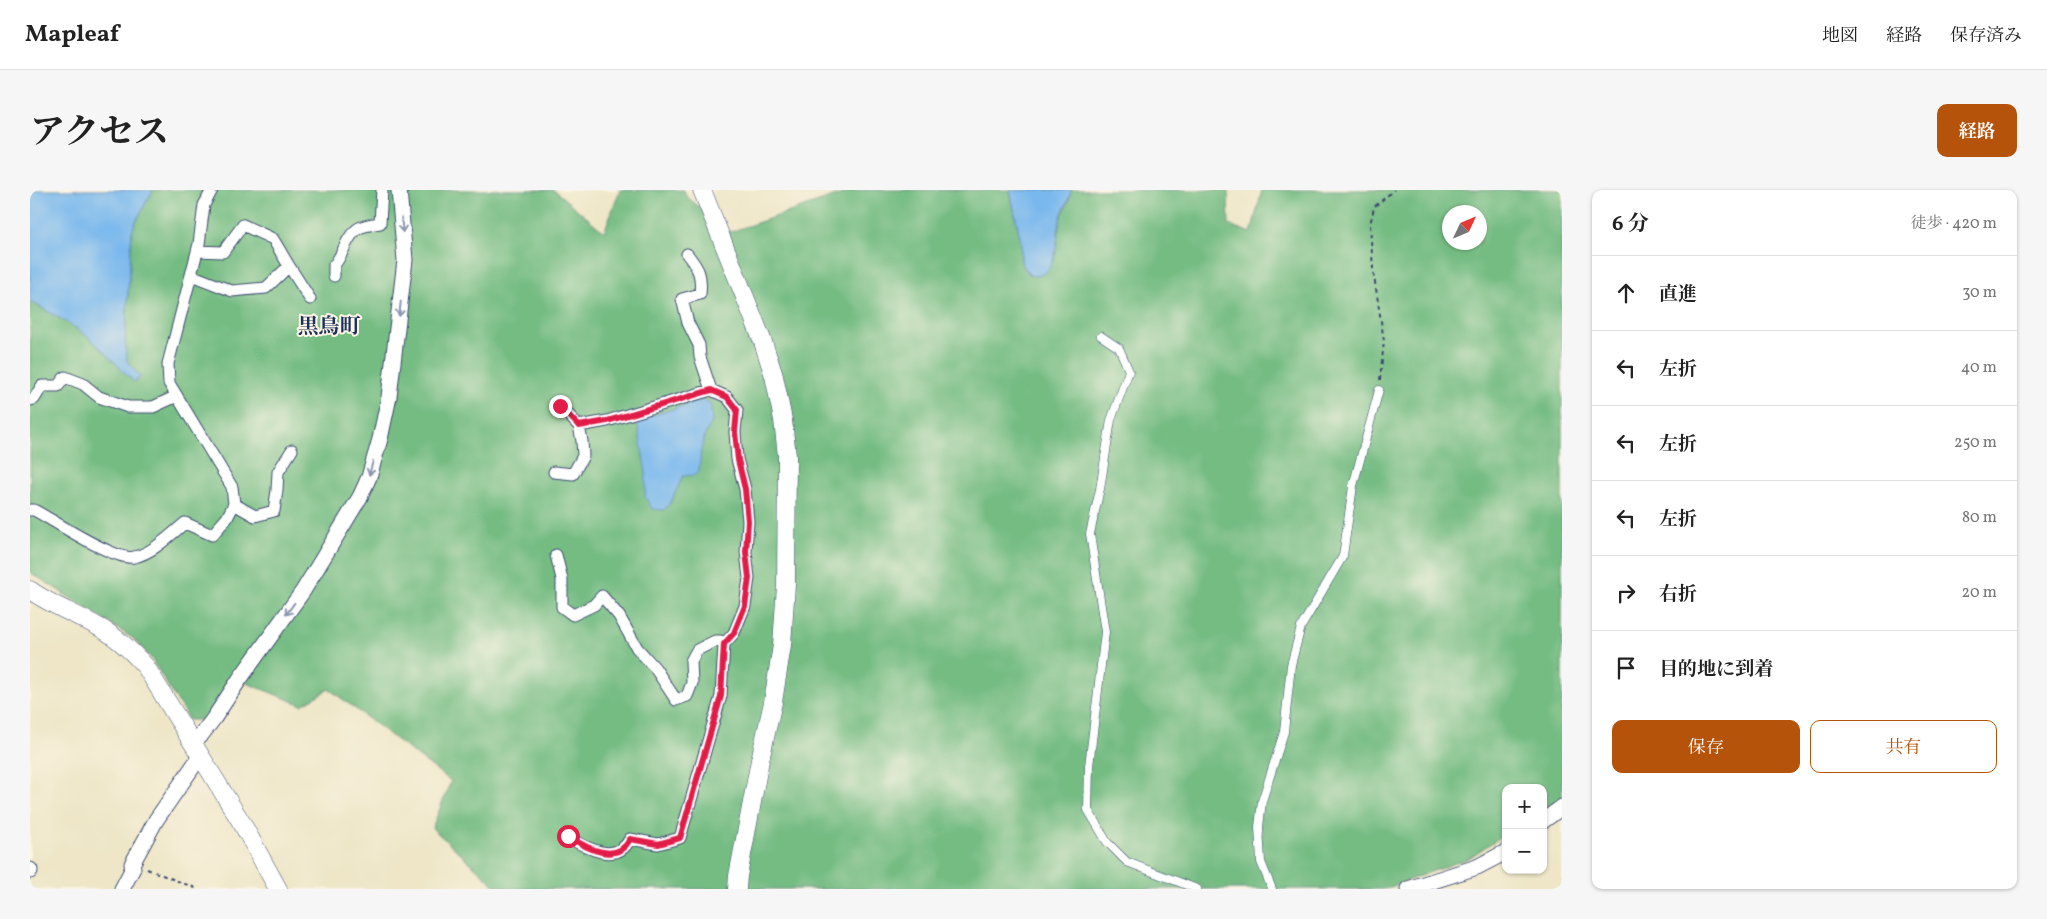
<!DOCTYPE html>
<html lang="ja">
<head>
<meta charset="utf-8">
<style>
  :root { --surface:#fff; --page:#f6f6f6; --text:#222; --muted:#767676; --line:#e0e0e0; --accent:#b45309 }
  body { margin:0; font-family:Vollkorn,"Noto Serif JP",serif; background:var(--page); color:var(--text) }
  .controls { position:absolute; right:15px; bottom:15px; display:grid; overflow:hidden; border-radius:10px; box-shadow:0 1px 4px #0004 }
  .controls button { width:45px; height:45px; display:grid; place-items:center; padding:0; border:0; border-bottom:1px solid var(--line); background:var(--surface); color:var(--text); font:25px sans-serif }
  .compass { position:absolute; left:1412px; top:15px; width:45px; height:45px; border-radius:50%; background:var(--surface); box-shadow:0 1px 4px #0004; rotate:46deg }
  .stop { position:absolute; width:15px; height:15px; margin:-11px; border:4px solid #e11d48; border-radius:50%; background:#fff }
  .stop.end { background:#e11d48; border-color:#fff; box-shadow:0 1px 5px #0008 }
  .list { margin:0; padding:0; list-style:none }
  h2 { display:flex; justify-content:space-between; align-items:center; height:65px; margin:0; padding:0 20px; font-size:21px }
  h2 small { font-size:16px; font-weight:400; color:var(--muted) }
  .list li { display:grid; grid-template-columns:32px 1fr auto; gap:15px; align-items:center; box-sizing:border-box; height:75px; padding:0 20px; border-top:1px solid var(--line) }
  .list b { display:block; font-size:19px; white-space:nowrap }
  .list em { font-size:16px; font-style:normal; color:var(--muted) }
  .actions { display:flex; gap:10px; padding:15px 20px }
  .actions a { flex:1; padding:11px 0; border:1px solid var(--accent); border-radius:10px; text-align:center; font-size:18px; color:var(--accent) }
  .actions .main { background:var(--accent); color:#fff }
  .icon { flex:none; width:28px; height:28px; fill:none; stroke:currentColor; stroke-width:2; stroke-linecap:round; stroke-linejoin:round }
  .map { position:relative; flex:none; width:1532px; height:699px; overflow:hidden; border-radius:10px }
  header { display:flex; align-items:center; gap:30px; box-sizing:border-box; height:70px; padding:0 25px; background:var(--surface); border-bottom:1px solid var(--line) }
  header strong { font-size:24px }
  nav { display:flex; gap:28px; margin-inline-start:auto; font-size:18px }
  .intro { display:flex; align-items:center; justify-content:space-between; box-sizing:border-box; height:120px; padding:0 30px }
  h1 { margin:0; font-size:35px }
  .button { padding:12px 22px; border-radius:10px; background:var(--accent); color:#fff; font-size:18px; font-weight:700 }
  main { display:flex; gap:30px; padding:0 30px }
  aside { flex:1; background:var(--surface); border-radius:10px; box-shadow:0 1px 4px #0004 }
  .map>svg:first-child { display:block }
  .forest { fill:#74bc83; stroke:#487670; fill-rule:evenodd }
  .water { fill:#79b8ed; stroke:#4a74a6 }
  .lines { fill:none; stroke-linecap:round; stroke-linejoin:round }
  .service-casing { stroke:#3b4a6e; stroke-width:9 }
  .pedestrian-casing { stroke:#3b4a6e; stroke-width:13 }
  .minor-casing { stroke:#3b4a6e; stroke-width:17 }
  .tertiary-casing { stroke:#3b4a6e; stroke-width:19 }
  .path { stroke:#3b4a6e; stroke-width:2; stroke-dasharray:4 4; stroke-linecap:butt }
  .service { stroke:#fff; stroke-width:8 }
  .pedestrian { stroke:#fff; stroke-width:11 }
  .minor { stroke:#fff; stroke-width:15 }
  .tertiary { stroke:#fff; stroke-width:18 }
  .oneway { stroke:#8d97ae }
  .route { stroke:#e11d48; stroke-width:6 }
  .labels { text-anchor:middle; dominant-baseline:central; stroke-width:4; stroke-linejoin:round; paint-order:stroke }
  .neighbourhood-label { font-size:21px; font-weight:bold; fill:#1b2f5e; stroke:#fcf5e5 }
</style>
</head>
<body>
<header>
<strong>Mapleaf</strong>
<nav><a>地図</a><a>経路</a><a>保存済み</a></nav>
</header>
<div class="intro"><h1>アクセス</h1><a class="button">経路</a></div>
<main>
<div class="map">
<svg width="1532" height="699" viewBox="0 0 1532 699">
  <rect width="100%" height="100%" fill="#fcf5e5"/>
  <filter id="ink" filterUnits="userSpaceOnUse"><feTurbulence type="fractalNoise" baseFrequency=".02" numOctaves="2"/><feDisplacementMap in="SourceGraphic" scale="10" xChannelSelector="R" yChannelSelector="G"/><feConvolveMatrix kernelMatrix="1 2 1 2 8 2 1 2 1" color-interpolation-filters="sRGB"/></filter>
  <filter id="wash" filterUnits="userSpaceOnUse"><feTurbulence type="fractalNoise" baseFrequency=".0096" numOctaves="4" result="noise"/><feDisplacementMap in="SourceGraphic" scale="20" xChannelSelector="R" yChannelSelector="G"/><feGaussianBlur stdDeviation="1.12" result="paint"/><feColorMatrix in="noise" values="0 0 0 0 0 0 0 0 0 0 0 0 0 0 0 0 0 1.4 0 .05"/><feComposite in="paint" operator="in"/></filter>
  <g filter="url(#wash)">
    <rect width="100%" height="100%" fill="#eee6c7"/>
    <path class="forest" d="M123,0H524L574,42L590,0H654L656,6L700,42L824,0H980L991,53V72L999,85L1024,70L1030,29L1038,13L1041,0H1198L1199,35L1221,43L1232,0H1532V607L1513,619V598H1476V643L1439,668L1355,699H469L402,638L421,591L299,499L272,515L209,490L175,530H159L121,468L104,449L0,382V111C17,122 36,131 53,143C71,157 87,176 104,192L110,187L97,171L95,150L102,41L105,33ZM1420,22H1450V52H1420Z"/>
    <path class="water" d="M0,0H123L105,33L102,41L95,150L97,171L110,187L104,192C87,176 72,157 53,143C36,131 18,122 0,111Z
      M980,0H1041C1039,12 1033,19 1030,30C1026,46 1029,93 999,85L991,72V53Z
      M673,210L680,213L682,232C671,247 671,263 669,281L665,285L653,286L641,312L634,320L622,319L615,307L616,283L607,230Z"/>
  </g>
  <g filter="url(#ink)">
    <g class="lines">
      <g class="service-casing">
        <path id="service" d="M1071,146L1089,158L1099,181L1081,230L1070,299L1060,344L1075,442L1059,576L1058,620L1077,652L1097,672L1167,699
          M1242,699L1231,672L1229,637L1232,611L1254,542L1261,475L1271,437L1313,366L1323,296L1349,200"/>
      </g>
      <g class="pedestrian-casing">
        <path id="pedestrian" d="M167,61L193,62L213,35L243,49L259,76
          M657,64C669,79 672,85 670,104L652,109L658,133L669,155L670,167L681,200
          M161,85L202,101L236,98L259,76L280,109
          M304,86V75C314,64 316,46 329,38C335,35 344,34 350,33L352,0
          M0,210L4,209L12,196H28L35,187L53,194L69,207L98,217H123L147,206
          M524,282L543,284L553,266L552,251L549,236L530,216
          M204,314L225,326L244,321L247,300L248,282L262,260
          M0,320H4C23,330 86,372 104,367C123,363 140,345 155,333L182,345L197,328L204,314L202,297L139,193L138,174L169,54L174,15L182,0
          M526,365L532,389V417L543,425L564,415L572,406L589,426L607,458L625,478L646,510L657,506L662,493L661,471L667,460L685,451H691
          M538,647C556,658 587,675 600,649L628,654L650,648L691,506L694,454L704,443L715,416L719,388L716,362L718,331L715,299L707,269L705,242L707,220L697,207L681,200L577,231L549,236"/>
      </g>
      <g class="minor-casing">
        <path id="minor" d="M163,551L172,544L184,528L209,490L273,401L330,307L339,287L350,249L359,207L375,70L369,0
          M1513,631L1532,617
          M0,680V681
          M92,699L103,678L102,674L126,630L171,565
          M1378,699L1447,677L1476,662"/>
      </g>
      <g class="tertiary-casing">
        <path id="tertiary" d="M672,0L733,152L744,186L753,230L757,266L756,395L752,455L743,512L730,570L708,686L707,699
          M0,400C21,415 43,423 65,435C85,445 101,460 116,477L213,635L248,699"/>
      </g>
      <path class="path" d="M1350,190L1354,151L1343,79L1340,35L1344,17L1364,0
        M117,679L168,699"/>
      <use href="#service" class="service"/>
      <use href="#pedestrian" class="pedestrian"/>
      <use href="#minor" class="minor"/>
      <use href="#tertiary" class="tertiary"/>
    </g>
    <defs><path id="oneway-shaft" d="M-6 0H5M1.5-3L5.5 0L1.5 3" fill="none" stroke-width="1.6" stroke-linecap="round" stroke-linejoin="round" transform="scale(1.25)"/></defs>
    <g class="oneway">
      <use href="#oneway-shaft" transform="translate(372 35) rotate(85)"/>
      <use href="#oneway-shaft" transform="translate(370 119) rotate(96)"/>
      <use href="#oneway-shaft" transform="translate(341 278) rotate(106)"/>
      <use href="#oneway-shaft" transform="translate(260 419) rotate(126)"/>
    </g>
  </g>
  <g class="lines" filter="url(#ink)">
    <path class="route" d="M530,216L549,236L577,231L681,200L697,207L707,220L705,242L708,270L715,299L718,331L716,362L719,388L715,416L704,443L694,454L691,506L650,648L628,654L600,649C587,675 556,658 538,646"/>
  </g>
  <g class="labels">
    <g class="neighbourhood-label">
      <text x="299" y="137">黒鳥町</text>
    </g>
  </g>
</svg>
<div class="controls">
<button>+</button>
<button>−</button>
</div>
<svg class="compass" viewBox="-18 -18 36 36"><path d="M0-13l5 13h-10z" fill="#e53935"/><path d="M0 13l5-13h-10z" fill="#767676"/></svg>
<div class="stop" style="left:538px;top:646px"></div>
<div class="stop end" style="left:530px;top:216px"></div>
</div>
<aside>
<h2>6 分<small>徒歩 · 420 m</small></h2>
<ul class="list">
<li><svg class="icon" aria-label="ahead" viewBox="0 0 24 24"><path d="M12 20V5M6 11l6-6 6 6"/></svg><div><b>直進</b></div><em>30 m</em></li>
<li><svg class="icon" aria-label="left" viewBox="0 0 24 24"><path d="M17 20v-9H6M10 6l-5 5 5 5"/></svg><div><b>左折</b></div><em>40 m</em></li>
<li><svg class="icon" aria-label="left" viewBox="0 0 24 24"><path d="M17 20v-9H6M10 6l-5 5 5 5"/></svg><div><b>左折</b></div><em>250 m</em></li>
<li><svg class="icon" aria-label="left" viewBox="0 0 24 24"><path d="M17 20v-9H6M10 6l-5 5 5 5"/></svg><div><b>左折</b></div><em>80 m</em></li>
<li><svg class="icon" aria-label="right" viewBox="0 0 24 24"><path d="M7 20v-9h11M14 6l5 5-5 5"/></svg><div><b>右折</b></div><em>20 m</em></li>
<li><svg class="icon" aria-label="arrive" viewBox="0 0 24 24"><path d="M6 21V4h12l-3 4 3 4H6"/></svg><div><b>目的地に到着</b></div></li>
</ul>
<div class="actions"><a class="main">保存</a><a>共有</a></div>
</aside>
</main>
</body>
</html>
